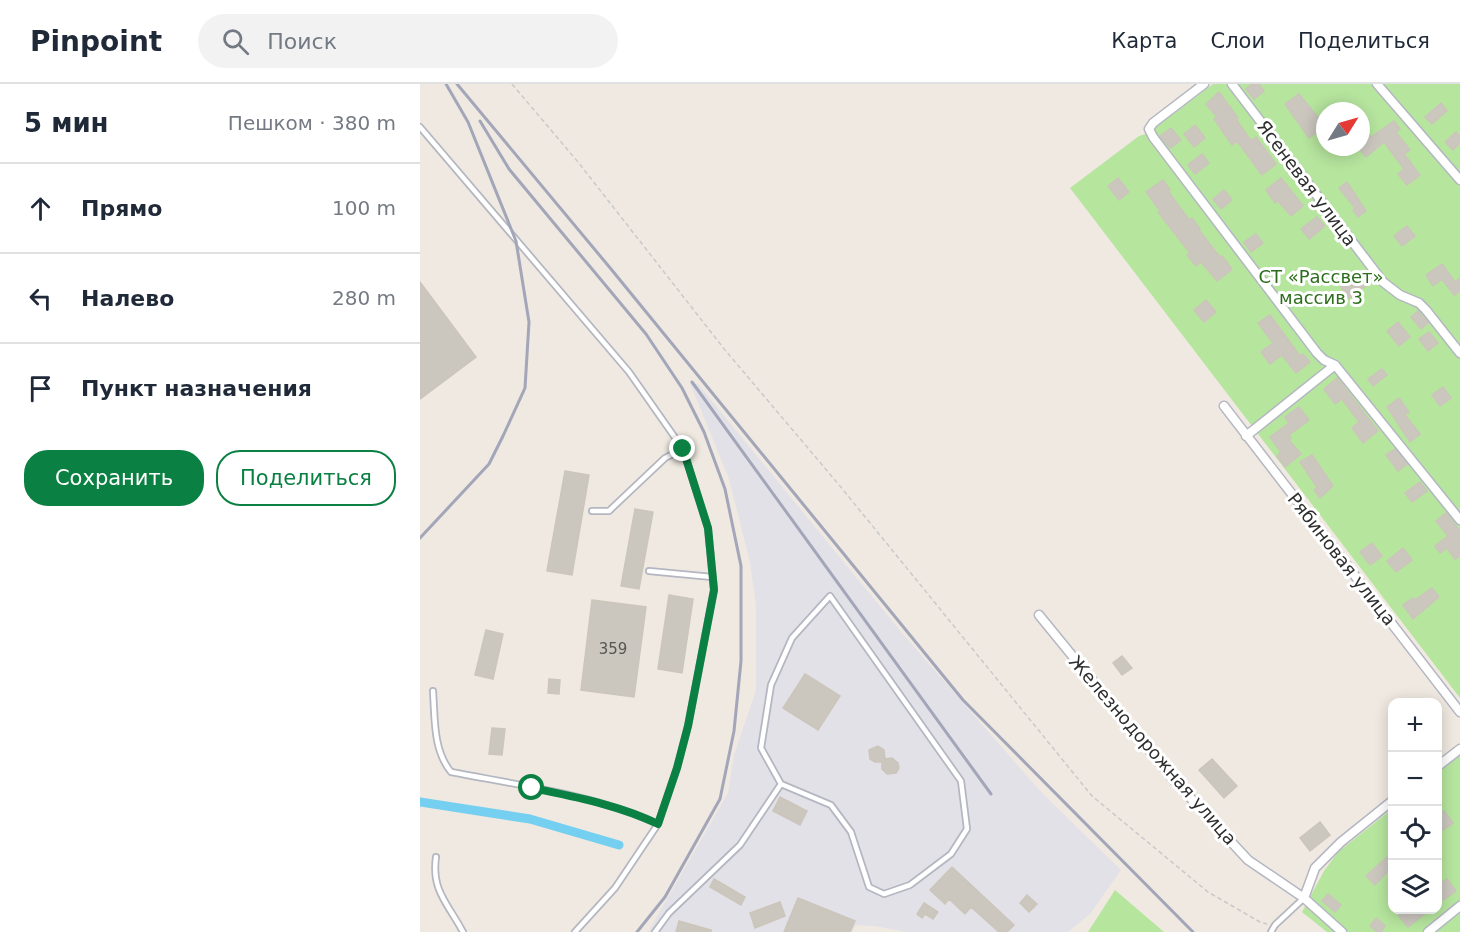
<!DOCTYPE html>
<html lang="ru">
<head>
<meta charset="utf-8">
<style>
  :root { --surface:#fff; --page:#f2f2f3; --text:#1f2937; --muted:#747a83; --line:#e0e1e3; --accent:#0b8043 }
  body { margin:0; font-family:"DejaVu Sans",sans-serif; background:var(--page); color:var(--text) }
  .controls { position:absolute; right:18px; bottom:18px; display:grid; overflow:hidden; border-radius:12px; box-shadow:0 3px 15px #0003 }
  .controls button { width:54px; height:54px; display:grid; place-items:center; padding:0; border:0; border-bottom:2px solid var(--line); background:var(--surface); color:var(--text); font:30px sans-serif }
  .compass { position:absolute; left:896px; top:18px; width:54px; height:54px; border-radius:50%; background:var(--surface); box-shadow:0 3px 15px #0003; rotate:53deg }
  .stop { position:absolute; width:18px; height:18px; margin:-14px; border:4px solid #0b8043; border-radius:50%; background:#fff }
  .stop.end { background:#0b8043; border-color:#fff; box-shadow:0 2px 6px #0008 }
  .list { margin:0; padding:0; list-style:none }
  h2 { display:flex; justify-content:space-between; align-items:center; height:78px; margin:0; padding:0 24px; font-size:26px }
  h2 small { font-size:20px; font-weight:400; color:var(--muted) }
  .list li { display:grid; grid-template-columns:39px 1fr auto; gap:18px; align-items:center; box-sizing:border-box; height:90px; padding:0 24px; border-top:2px solid var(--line) }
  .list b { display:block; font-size:22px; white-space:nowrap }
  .list em { font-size:20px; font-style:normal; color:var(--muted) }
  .actions { display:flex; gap:12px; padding:18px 24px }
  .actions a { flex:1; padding:14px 0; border:2px solid var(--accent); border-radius:24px; text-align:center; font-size:21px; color:var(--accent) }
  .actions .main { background:var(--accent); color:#fff }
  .icon { flex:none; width:33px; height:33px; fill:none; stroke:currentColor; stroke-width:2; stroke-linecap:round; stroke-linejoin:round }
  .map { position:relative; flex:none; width:1040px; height:848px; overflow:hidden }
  header { display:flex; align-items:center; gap:36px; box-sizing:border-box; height:84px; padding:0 30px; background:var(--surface); border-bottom:2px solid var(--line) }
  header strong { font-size:28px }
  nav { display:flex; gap:33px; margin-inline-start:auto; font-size:21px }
  .search { width:420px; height:54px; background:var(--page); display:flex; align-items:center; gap:15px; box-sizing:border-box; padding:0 21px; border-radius:33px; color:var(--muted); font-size:22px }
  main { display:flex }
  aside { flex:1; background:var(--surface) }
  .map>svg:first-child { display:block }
  .industrial { fill:#e3e1e8 }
  .green { fill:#b6e59e; fill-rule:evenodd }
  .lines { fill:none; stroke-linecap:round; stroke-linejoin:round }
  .canal { stroke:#75cff0; stroke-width:9 }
  .building { fill:#cbc7bf; stroke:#cbc5ba; stroke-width:1.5 }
  .lane-casing { stroke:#b4b7c1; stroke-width:8 }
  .street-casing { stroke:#b4b7c1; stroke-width:11 }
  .path { stroke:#c9c9c9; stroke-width:1.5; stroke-dasharray:4.5 3; stroke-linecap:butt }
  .lane { stroke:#fff; stroke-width:4.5 }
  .street { stroke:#fff; stroke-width:8 }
  .rail { stroke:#a3a6b8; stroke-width:3 }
  .route { stroke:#0b8043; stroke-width:8 }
  .labels { text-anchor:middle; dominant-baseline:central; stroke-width:6; stroke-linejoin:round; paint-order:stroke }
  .number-label { font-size:15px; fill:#555452 }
  .street-label { font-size:18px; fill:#2e2e2e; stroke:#fff }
  .park-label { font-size:18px; fill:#2c6e1b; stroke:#fff }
</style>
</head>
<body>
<header>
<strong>Pinpoint</strong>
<div class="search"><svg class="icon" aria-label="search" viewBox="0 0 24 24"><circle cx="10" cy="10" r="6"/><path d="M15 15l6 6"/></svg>Поиск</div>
<nav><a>Карта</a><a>Слои</a><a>Поделиться</a></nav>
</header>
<main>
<aside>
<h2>5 мин<small>Пешком · 380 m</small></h2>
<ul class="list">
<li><svg class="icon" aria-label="ahead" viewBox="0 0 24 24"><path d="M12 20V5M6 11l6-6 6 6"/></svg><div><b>Прямо</b></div><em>100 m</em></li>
<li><svg class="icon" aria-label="left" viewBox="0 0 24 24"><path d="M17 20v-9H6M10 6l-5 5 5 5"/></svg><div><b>Налево</b></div><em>280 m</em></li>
<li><svg class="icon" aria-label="arrive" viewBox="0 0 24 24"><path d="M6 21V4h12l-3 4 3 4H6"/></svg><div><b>Пункт назначения</b></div></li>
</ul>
<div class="actions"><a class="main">Сохранить</a><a>Поделиться</a></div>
</aside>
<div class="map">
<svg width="1040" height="848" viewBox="0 0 1040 848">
  <rect width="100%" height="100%" fill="#efe9e1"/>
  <path class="industrial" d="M270,299L278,300L482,549L622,709L701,786L670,830L648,848H486L455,842L436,841L432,848H228L308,709L314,671L336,606V521L330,478L309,395Z"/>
  <path class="green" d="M793,0H1040V614L650,104L719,52L728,49ZM905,27H941V63H905Z
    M1040,671V848H907L882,828L904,787L918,768L972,725V826H1018V689Z
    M695,806L744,848H668Z"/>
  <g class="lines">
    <path class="canal" d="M0,718L110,735L199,761"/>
  </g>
  <path class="building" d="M832,0H839L844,7L834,15L826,5Z
    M799,8L818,34L816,35L831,57L836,53L856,80L842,91L817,57L812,61L794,35L797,33L786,20Z
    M879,10L905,42L889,54L865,20Z
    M1021,19L1027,27L1012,40L1005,33Z
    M974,37L980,45L976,48L990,66L984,70L1000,91L987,101L978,90L984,85L964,58L946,73L941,67V57L949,51L951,53Z
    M775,41L785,54L774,63L764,50Z
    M751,44L761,56L750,64L740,52Z
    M1036,48L1040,52V59L1033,66L1025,58Z
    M782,70L789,79L775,90L768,81Z
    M698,94L709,108L699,116L688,102Z
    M861,94L883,122L871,132L858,117L855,119L846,106Z
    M743,96L750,106L748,107L769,136L772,134L780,145L779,146L800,173L802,172L812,185L797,197L781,178L776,182L767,171L770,169L738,128L740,127L726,108Z
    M927,98L946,127L938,133L933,126L935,124L919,104Z
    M804,106L812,116L801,125L793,115Z
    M897,133L905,142L889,155L881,145Z
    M987,142L995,152L982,162L974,152Z
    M836,150L843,159L831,168L824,158Z
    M1022,180L1035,198L1040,194V207L1034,211L1022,195L1013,202L1006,191Z
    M937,189L947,201L929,214L920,202Z
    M0,198L56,273L0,315Z
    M786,216L796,228L784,238L774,226Z
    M998,227L1008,239L1001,245L991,233Z
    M850,231L880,272L883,270L890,278L876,289L862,271L850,280L841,268L853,259L838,239Z
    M978,238L990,253L979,262L967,247Z
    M1009,248L1018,259L1008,267L999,255Z
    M962,285L967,291L953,302L948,295Z
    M917,294L958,347L943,359L932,344L939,338L922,315L915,320L904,305Z
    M1023,303L1031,314L1020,322L1012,311Z
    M979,314L989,328L985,331L1000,350L990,358L967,323Z
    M879,323L889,336L869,351L871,354L869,356L881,370L865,383L857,372L861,368L850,353L869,339L865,333Z
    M975,365L987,380L978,387L966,371Z
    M892,371L913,402L900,414L894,406L897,403L880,378Z
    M145,387L169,391L152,491L127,487Z
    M1000,398L1007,407L992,418L985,409Z
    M215,425L233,428L219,505L201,502Z
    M1026,429L1040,447V472L1035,475L1027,464L1020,469L1015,462L1028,452L1016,437Z
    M952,459L962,472L950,481L940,468Z
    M983,464L992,476L976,488L967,477Z
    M1012,504L1019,513L993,535L983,521L993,514L995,516Z
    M249,511L273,515L262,589L238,585Z
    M172,516L226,523L214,613L161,606Z
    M66,546L83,550L73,595L55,591Z
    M702,572L712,584L702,591L693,579Z
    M385,590L420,612L398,646L363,624Z
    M129,595L140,596L139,610L128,609Z
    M72,644L85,645L82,671L69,670Z
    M458,662L464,666L465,675L472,674L478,679L479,684L476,689L467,690L462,685V678H455L450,675L449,666Z
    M792,675L817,702L804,714L779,686Z
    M360,713L387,727L380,741L353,727Z
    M1024,727L1033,739L1023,746L1017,740V732Z
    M900,738L910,751L890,767L880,754Z
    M969,771L972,775V783L955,801L946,792Z
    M532,783L594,841L587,848H579L551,823L545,830L529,815L525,820L510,806Z
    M294,795L325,813L321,821L290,803Z
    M1027,795L1036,807L1017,820V802Z
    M908,810L921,821L915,828L902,817Z
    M607,811L617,820L609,828L600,819Z
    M378,814L435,837L430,848H364Z
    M360,818L365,832L335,844L330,829Z
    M504,819L518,828L513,835L505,830L502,834L497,830Z
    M985,825H1011L988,843L978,831Z
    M956,834L965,842L961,848H957L950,842Z
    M259,837L291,846V848H256Z"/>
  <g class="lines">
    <g class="lane-casing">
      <path id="lane" d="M0,43L209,288L263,365L288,444L294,506L268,642L257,684L238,740L195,804L155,848
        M172,427H189L245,374L263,365
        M229,487L292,493
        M13,607C15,635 13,666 31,688C98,701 176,711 238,740
        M16,773C11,807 29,821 43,848
        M235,848L249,829L320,761L361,700L411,721L431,748L449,803L464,810L490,801L531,770L547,745L541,697L410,512L372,554L351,601L341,664L361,700
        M851,848L855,841L884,814"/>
    </g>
    <g class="street-casing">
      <path id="street" d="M784,0L733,39L729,45L733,53L897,269L904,276L915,281
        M812,0L963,198L980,211L999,219L1006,226L1040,269
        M957,0L1040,96
        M804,322L1040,628
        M826,352L915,281L1040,436
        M619,531L752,694L828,776L884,814
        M1018,682L1040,665
        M922,848L884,814L895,784L921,758L972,717
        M1008,848L1040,822"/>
    </g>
    <path class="path" d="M92,0L158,78L305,266L420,402L672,712L788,808L840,838L847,840"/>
    <use href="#lane" class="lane"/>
    <use href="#street" class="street"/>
    <path class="rail" d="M37,0L191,185L543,616L773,848
      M60,37L89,85L226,250L262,304L284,348L305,405L321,482V577L314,647L300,715L245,813L217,848
      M272,298L571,710
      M0,454L69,380L83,352L105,304L109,238L96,157L48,38L26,0"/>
  </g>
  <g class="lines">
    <path class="route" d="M112,704C155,713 199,721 238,740L257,684L268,642L294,506L288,444L263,365"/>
  </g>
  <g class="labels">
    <g class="number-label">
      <text x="193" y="565">359</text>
    </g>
    <g class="street-label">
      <text transform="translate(887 99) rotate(53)">Ясеневая улица</text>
      <text transform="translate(922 475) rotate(52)">Рябиновая улица</text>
      <text transform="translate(733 666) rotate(49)">Железнодорожная улица</text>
    </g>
    <g class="park-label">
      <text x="901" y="192">СТ «Рассвет»<tspan x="901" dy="21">массив 3</tspan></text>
    </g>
  </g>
</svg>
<div class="controls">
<button>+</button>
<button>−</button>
<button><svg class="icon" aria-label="locate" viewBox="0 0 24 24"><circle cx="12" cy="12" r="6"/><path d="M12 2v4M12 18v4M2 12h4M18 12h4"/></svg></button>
<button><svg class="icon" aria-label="layers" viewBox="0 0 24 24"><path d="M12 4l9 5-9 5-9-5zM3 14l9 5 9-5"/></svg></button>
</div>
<svg class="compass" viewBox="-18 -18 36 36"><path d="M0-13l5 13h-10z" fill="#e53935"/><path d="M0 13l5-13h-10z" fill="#747a83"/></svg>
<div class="stop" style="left:112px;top:704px"></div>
<div class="stop end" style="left:263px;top:365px"></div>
</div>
</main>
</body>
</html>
